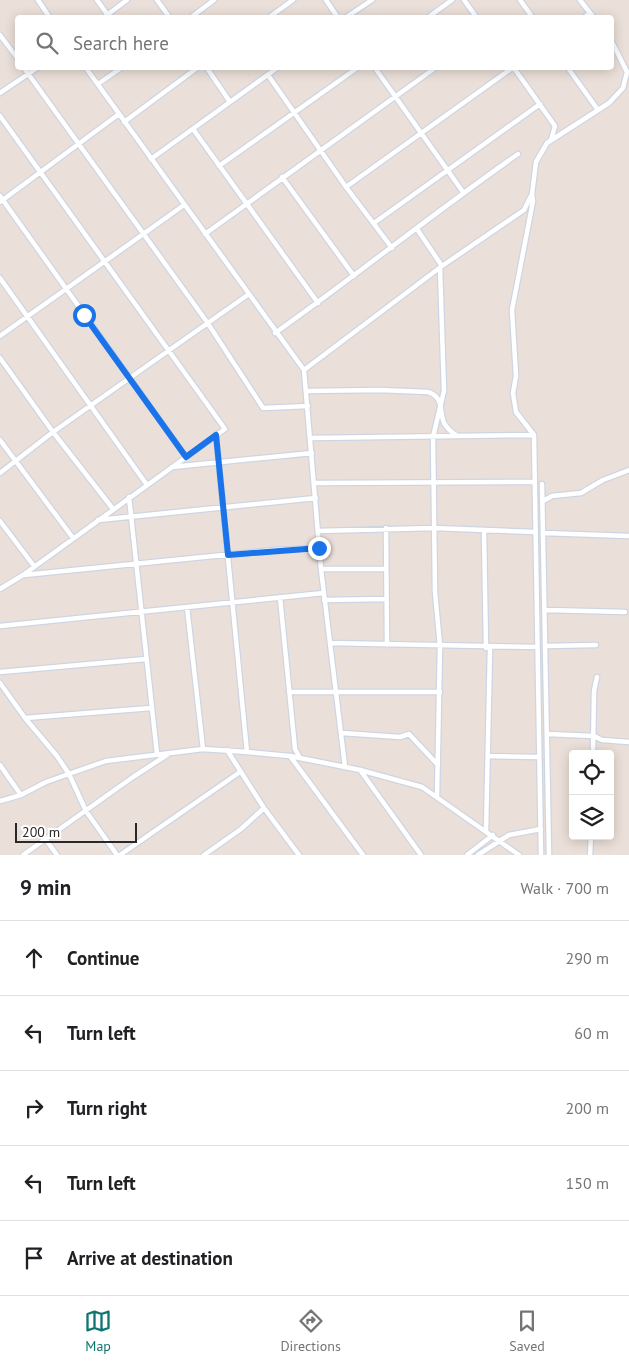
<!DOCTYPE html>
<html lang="en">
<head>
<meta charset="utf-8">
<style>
  :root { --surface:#fff; --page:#f6f6f6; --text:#202124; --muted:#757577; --line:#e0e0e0; --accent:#0f766e }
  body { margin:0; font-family:"PT Sans",sans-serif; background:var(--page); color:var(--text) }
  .controls { position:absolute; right:15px; bottom:15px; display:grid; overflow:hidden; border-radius:5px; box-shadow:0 2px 12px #0003 }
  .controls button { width:45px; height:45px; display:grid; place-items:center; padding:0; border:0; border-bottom:1px solid var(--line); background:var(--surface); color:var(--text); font:25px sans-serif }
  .scale { position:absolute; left:15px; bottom:12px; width:122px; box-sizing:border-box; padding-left:5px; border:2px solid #282828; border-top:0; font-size:14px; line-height:18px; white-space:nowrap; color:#282828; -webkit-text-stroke:4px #fff; paint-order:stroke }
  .stop { position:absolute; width:15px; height:15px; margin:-11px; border:4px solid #1a73e8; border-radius:50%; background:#fff }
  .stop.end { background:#1a73e8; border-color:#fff; box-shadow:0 1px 5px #0008 }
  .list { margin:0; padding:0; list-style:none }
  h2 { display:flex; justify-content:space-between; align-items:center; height:65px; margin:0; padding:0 20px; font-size:21px }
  h2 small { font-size:16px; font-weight:400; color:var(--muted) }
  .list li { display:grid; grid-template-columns:32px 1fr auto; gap:15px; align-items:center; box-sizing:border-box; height:75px; padding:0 20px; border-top:1px solid var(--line) }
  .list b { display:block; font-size:19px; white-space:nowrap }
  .list em { font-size:16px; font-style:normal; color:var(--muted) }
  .icon { flex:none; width:28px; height:28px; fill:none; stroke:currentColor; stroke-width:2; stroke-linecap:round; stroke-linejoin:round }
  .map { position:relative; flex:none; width:629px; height:855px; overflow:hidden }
  .search { position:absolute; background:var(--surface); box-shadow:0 2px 12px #0003; left:15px; right:15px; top:15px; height:55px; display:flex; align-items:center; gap:12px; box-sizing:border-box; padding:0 18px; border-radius:5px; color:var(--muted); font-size:19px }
  .sheet { height:440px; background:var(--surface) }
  nav { display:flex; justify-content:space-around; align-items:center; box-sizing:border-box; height:70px; border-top:1px solid var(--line); background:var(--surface); font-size:14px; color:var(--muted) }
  nav a { display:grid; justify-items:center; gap:2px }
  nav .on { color:var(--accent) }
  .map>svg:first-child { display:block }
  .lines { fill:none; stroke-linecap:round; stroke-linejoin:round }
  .street-casing { stroke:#ced5e2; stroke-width:7 }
  .street { stroke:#fff; stroke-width:4.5 }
  .route { stroke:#1a73e8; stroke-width:6 }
</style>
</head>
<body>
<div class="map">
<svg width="629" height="855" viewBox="0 0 629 855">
  <rect width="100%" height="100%" fill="#ebe0d9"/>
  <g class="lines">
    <g class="street-casing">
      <path id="street" d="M38,0L50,18
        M97,0L107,14
        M157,0L170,18
        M326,0L338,18
        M464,0L477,18
        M520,0L533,18
        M580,0L594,18
        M103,18L127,0
        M190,18L214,0
        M268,18L293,0
        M345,18L372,0
        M427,18L452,0
        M583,18L590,13
        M0,35L18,59
        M24,68L207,322L263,408L308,406
        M86,68L304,370L321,569L345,767
        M207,68L230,102
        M375,68L463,192
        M514,68L555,126L551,140
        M568,68L598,110
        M268,75L346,187L392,248
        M98,84L121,68
        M0,93L37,68
        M0,116L225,429L23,575L0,589
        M124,122L197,68
        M193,129L318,303
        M151,159L277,68
        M219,166L357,68
        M282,177L354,276
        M346,187L512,68
        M532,194L533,201L512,310L516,376L513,393L516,412L534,435L541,855
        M0,196L186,457
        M0,202L119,114
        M374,223L540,104
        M417,229L442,266
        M205,234L435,68
        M0,278L147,485
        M275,333C357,275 435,212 518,154
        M0,336L184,205
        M0,358L53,432L113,509
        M304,370L442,266L524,210L532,194L536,162L547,143L609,103L623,88L627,72L612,42
        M306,391L380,390L428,392C444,397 439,410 444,423C447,428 451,432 456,435
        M216,435L247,752
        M311,438L534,435
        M0,440L73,538
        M172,467L312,453
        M0,473L53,432L249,294
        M315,483L535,482
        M542,484L549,855
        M129,497L157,754
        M543,501L552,496L581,493L603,480L629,470
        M98,520L316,498
        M0,521L34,566
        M386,528L387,645
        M318,531L434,528L535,532
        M484,531L486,648
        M544,533L629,536
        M321,569H386
        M24,575L274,550L319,548
        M280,597L295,749L300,758
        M324,600L386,599
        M187,607L203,749
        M546,610L625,612
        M0,626L324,593
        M330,643L537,647
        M546,646L596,645
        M0,672L146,659
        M0,683L25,718L57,756L69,774L86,811L117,855
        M289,692H440
        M25,718L151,708
        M342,733L400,737L409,734L438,765
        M548,734L594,736L602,740L629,742
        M227,750L264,808L299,855
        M593,754L594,691L597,677
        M290,756L363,855
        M488,756L539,757
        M0,765L21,795
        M360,770L421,855
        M437,797L440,646L435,592L433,437L444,391L440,268
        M0,801L21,795L46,782L106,761L203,749L247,752L290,756L360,770L422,787L519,855
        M486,831L490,648
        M46,840L57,855
        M23,855L133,777L170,753
        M120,855L240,772
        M204,855L241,829L264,808
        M467,855L493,835
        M478,855L509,835L541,829
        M590,855L591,836"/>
    </g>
    <use href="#street" class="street"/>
  </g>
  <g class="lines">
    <path class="route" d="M84,315L186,457L216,435L228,555L319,548"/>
  </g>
</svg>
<div class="controls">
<button><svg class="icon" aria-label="locate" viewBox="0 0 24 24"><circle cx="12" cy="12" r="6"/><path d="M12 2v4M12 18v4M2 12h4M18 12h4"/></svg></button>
<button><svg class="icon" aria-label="layers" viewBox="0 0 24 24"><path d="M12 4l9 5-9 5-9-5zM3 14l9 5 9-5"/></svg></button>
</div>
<div class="scale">200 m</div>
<div class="stop" style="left:84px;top:315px"></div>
<div class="stop end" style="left:319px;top:548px"></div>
<div class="search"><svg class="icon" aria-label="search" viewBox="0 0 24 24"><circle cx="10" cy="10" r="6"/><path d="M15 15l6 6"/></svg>Search here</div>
</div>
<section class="sheet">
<h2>9 min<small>Walk · 700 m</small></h2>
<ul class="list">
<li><svg class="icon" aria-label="ahead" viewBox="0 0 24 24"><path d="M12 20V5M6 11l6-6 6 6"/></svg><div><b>Continue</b></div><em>290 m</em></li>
<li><svg class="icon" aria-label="left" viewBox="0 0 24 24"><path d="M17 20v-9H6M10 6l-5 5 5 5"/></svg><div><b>Turn left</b></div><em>60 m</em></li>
<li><svg class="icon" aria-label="right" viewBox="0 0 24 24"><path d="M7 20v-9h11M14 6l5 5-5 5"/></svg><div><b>Turn right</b></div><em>200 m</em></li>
<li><svg class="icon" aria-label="left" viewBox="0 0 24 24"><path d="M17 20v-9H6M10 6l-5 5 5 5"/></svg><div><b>Turn left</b></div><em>150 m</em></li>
<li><svg class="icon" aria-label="arrive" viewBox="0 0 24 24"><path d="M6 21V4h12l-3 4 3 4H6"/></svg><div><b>Arrive at destination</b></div></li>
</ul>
</section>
<nav>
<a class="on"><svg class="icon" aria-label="map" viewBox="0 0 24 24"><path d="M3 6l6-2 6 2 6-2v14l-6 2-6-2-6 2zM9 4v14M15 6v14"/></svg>Map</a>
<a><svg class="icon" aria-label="directions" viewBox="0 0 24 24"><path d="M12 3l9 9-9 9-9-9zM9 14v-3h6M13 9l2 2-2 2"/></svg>Directions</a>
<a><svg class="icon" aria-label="saved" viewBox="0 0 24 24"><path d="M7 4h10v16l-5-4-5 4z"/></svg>Saved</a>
</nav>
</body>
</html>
